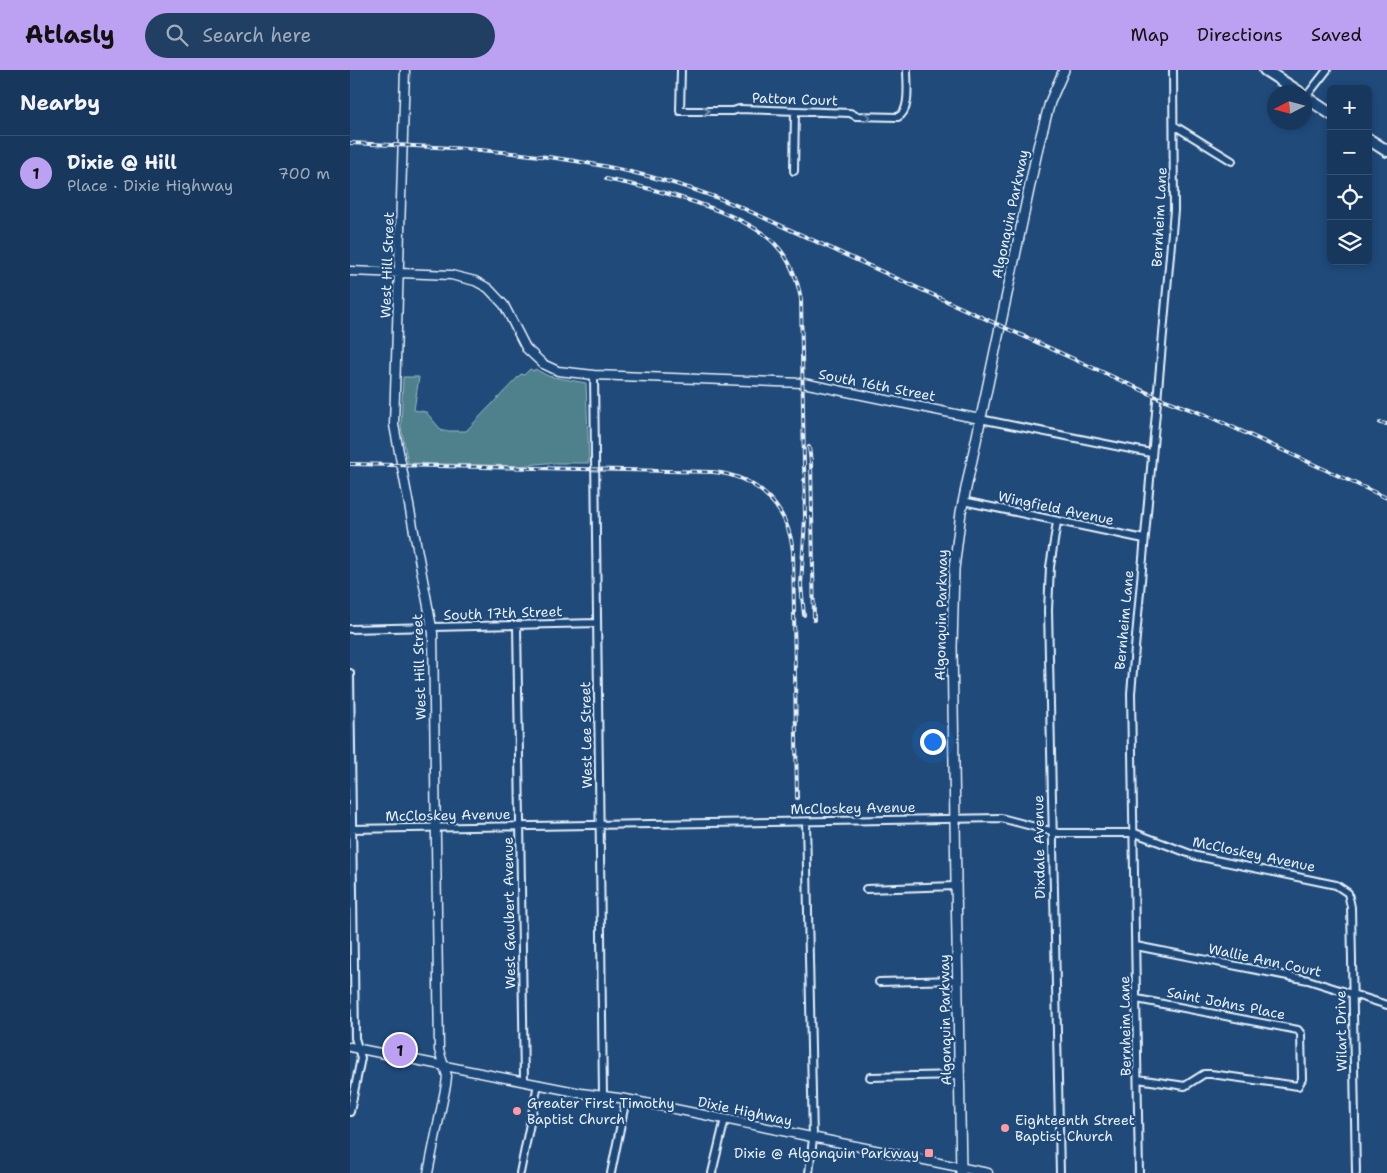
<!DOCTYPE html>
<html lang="en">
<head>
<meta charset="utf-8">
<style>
  :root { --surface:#17385c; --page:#203f62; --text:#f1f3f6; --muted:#9eacbb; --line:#365272; --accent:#bca0f2 }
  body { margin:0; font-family:"Shantell Sans",sans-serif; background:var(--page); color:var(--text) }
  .controls { position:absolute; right:15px; top:15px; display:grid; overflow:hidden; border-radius:8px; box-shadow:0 2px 8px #0003 }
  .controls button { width:45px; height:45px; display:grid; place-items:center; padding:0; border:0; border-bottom:1px solid var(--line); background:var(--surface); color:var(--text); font:25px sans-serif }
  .compass { position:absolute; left:917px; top:15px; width:45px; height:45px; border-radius:50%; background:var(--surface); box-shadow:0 2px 8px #0003; rotate:264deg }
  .you { position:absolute; left:582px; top:671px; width:18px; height:18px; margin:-12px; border:4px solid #fff; border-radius:50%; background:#1a73e8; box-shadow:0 0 0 8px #1a73e833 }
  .badge { display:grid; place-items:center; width:32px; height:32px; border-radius:50%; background:var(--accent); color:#111; font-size:16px; font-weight:700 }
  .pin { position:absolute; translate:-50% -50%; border:2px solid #fff; box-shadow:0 1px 5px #0006 }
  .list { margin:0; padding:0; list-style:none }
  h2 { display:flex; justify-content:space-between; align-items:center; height:65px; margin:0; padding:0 20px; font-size:21px }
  h2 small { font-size:16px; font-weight:400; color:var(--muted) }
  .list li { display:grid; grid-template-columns:32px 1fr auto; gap:15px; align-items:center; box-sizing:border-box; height:75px; padding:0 20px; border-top:1px solid var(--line) }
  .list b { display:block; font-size:19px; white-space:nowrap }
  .list p { margin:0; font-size:16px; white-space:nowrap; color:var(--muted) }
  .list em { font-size:16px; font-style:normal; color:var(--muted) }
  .icon { flex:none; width:28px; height:28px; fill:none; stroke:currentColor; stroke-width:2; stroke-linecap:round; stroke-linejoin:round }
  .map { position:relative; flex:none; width:1037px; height:1103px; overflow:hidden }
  header { display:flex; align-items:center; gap:30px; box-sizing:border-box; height:70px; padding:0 25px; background:var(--accent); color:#111 }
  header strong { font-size:24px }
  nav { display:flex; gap:28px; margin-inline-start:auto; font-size:18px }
  .search { width:350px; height:45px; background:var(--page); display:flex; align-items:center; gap:12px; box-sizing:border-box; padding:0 18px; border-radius:28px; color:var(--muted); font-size:19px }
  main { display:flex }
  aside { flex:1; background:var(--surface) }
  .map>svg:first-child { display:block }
  .green { fill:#50818d; stroke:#9cb9c2 }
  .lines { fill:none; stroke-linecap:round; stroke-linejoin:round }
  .minor-casing { stroke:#e8f1f8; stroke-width:10 }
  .tertiary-casing { stroke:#e8f1f8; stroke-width:11 }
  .secondary-casing { stroke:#e8f1f8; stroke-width:12 }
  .primary-casing { stroke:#e8f1f8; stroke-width:14 }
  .minor { stroke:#1f4a7a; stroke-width:6 }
  .tertiary { stroke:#1f4a7a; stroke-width:8 }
  .secondary { stroke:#1f4a7a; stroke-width:9 }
  .primary { stroke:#1f4a7a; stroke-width:10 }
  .rail-casing { stroke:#e8f1f8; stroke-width:4 }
  .rail { stroke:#1f4a7a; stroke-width:2; stroke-dasharray:5.5; stroke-linecap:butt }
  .oneway { stroke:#6f8dac }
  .poi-dot { fill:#ff9aa2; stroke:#1f4a7a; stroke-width:2 }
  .labels { text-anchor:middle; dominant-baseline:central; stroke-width:4.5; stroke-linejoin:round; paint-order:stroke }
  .street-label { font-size:14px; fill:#e8f1f8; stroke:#1f4a7a }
  .poi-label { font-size:14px; fill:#e8f1f8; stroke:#1f4a7a; text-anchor:start }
</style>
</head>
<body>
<header>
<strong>Atlasly</strong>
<div class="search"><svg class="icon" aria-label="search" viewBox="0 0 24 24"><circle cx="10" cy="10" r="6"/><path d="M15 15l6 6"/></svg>Search here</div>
<nav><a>Map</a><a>Directions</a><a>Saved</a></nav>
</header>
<main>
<aside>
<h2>Nearby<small></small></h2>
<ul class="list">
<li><span class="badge">1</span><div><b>Dixie @ Hill</b><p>Place · Dixie Highway</p></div><em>700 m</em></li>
</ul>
</aside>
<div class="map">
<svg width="1037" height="1103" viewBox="0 0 1037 1103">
  <rect width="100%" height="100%" fill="#1f4a7a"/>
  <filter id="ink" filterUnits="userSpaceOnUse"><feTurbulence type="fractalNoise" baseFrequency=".02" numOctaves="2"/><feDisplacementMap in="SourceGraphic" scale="10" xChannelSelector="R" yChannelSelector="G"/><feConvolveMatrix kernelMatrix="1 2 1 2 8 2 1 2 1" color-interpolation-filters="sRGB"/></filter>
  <g filter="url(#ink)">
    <path class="green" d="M180,299L184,301L185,299L198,306L236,313L239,393H196L170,396L58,393L51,357L53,307H69L64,340L76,342L92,361H116L171,304L174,305Z"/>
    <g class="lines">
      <g class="minor-casing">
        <path id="minor" d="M331,0L330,41H383L389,39L500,43L506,46L548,47C561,41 557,13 557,0
          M956,27L977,0
          M825,56L882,91
          M444,101L445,42
          M244,305L253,1025
          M630,349L801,383
          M613,431L794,469
          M707,452L700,497L698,540L710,1103
          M167,555L174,1011
          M0,559L247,553
          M0,603L5,968L11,988L0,1042
          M456,752L463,1068L459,1103
          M0,759L651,748L708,763H785L846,786L986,815L998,823L1001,837L1006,1103
          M516,819L606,816
          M786,876L958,910L1037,935
          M529,912L608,910
          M787,929L948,960L951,964L952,1009L948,1016L861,1004H854L835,1016L788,1009
          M520,1007L610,1005
          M170,1103L188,1014
          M261,1103L276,1029
          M362,1103L375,1049
          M789,1103L781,623L824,140L823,0"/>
      </g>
      <g class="tertiary-casing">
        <path id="tertiary" d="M55,0L44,355L83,563L89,980L97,1006L96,1015L78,1103
          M0,201L101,205L125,211L138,218L154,235L176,278L193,294L208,301L244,305L453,313L630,349
          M0,977L231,1023L276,1029L638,1103"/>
      </g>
      <g class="secondary-casing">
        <path id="secondary" d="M611,1103L602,577L604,499L611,442L688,77L700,32L714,0"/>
      </g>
      <g class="primary-casing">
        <path id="primary" d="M915,0L949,22
          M954,26L981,44
          M1018,69L1037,81"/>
      </g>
      <use href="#minor" class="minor"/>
      <use href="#tertiary" class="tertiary"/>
      <use href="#secondary" class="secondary"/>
      <use href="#primary" class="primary"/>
      <g class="rail-casing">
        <path id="rail" d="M0,73C137,79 259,83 388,136L807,327L856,345L1037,428
          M256,109C302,118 393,141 425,174C440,189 447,208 451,229L455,448L451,515L454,545
          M1030,353L1037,354
          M459,377L461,392L464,550
          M0,394L363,402C407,406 438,437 443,481L447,728"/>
      </g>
      <use href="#rail" class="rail"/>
    </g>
    <defs><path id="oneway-chevron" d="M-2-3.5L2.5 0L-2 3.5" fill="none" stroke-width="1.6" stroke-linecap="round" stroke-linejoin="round" transform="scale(1.25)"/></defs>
    <g class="oneway">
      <use href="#oneway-chevron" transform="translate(356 41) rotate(1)"/>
      <use href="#oneway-chevron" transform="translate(517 47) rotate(1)"/>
    </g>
  </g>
  <g class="poi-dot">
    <circle cx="167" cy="1041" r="5"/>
    <circle cx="655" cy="1058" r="5"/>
    <rect x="574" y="1078" width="10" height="10" rx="2.5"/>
  </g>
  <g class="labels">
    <g class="street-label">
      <text transform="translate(445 29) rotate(2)">Patton Court</text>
      <text transform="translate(660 144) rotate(-78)">Algonquin Parkway</text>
      <text transform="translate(809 147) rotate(-87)">Bernheim Lane</text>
      <text transform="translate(37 195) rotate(-88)">West Hill Street</text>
      <text transform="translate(527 315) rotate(11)">South 16th Street</text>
      <text transform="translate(706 438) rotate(12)">Wingfield Avenue</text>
      <text transform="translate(153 543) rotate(-2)">South 17th Street</text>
      <text transform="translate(591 545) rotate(-89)">Algonquin Parkway</text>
      <text transform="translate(774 550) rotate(-85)">Bernheim Lane</text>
      <text transform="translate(69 597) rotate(-92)">West Hill Street</text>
      <text transform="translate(236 665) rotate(-91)">West Lee Street</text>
      <text transform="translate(503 738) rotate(-1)">McCloskey Avenue</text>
      <text transform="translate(98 745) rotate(-1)">McCloskey Avenue</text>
      <text transform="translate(689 777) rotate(-91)">Dixdale Avenue</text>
      <text transform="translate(904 784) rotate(12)">McCloskey Avenue</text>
      <text transform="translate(159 843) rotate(-91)">West Gaulbert Avenue</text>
      <text transform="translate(915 890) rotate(12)">Wallie Ann Court</text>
      <text transform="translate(876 933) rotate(11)">Saint Johns Place</text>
      <text transform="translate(595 950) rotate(-91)">Algonquin Parkway</text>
      <text transform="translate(775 956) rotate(-91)">Bernheim Lane</text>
      <text transform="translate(991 961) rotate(-91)">Wilart Drive</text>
      <text transform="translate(395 1041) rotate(12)">Dixie Highway</text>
    </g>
    <g class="poi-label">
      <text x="177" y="1033">Greater First Timothy<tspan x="177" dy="16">Baptist Church</tspan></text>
      <text x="665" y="1050">Eighteenth Street<tspan x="665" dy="16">Baptist Church</tspan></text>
      <text x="569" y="1083" text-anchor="end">Dixie @ Algonquin Parkway</text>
    </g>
  </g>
</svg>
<div class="controls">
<button>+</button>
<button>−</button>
<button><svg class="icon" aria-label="locate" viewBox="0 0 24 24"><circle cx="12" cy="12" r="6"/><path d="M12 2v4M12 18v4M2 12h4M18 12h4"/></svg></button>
<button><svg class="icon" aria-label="layers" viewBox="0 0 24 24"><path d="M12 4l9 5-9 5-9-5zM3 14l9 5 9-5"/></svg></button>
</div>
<svg class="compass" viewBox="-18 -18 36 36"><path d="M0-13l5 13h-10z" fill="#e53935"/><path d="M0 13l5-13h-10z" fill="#9eacbb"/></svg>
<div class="you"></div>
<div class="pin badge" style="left:50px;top:980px">1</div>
</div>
</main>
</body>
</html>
